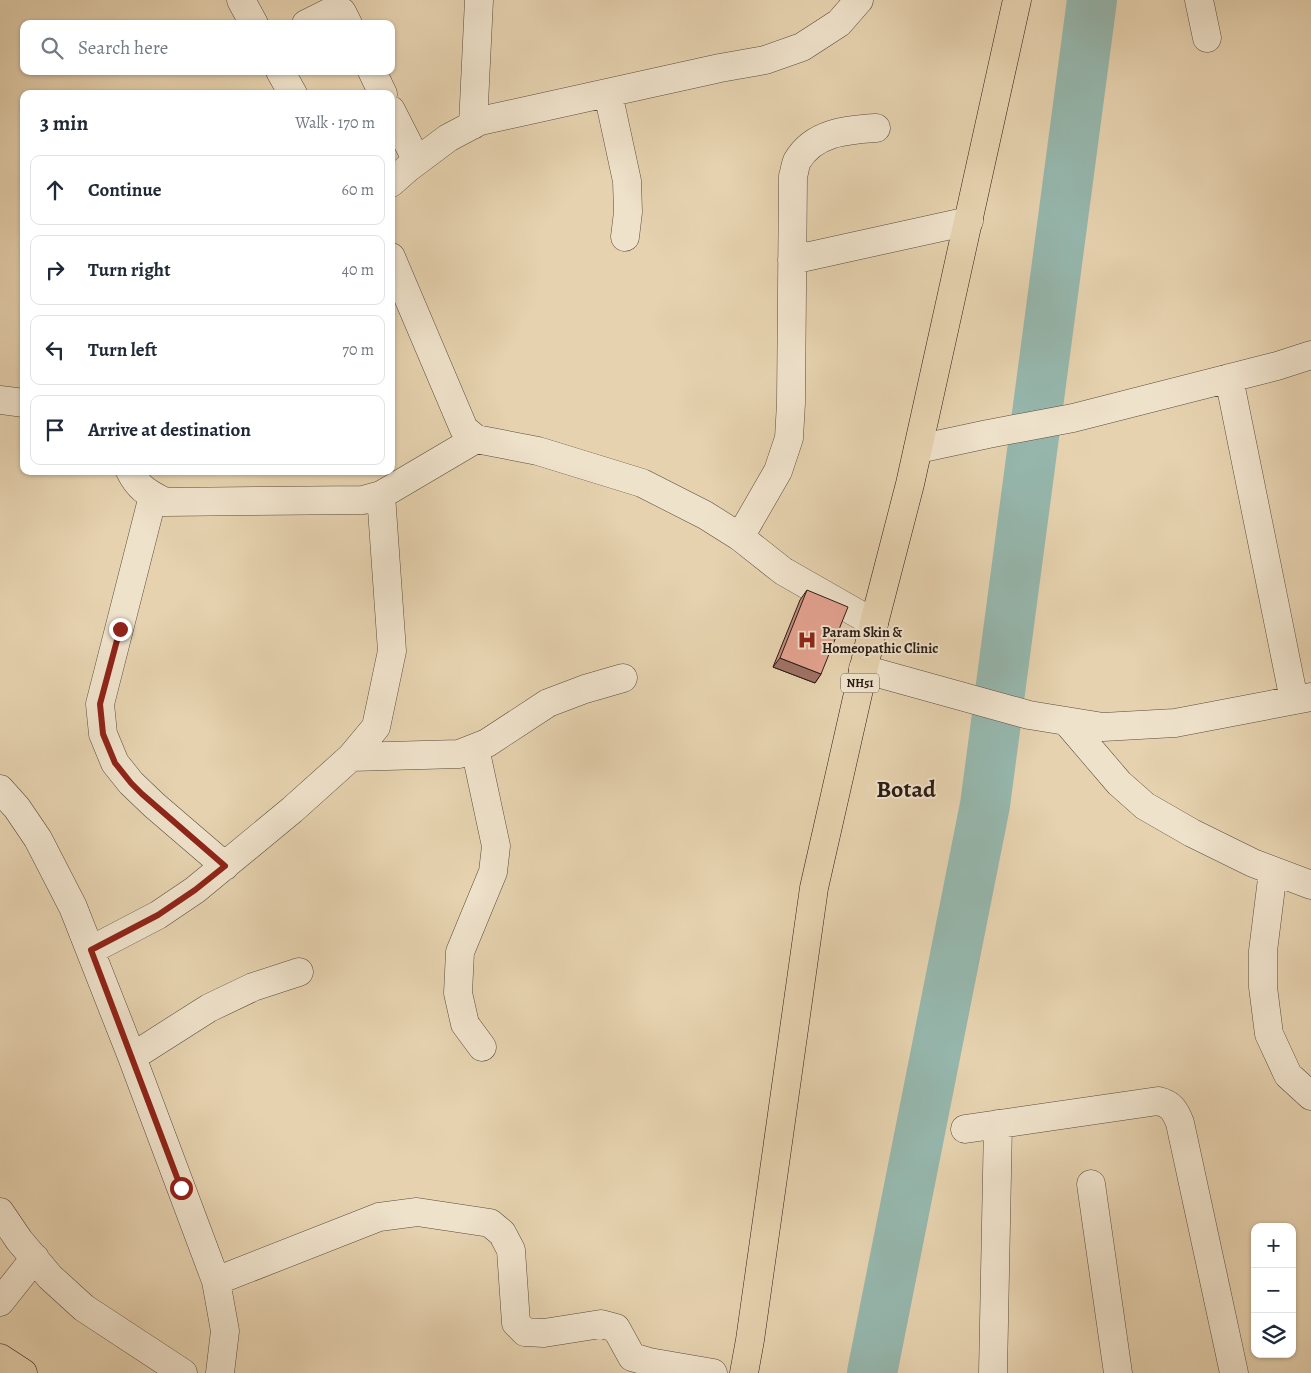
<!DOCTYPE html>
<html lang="en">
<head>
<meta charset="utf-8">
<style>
  :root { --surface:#fff; --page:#f6f6f7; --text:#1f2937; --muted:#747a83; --line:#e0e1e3 }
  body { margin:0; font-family:Alegreya,serif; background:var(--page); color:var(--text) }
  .controls { position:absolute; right:15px; bottom:15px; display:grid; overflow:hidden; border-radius:10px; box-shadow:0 1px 4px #0004 }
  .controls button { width:45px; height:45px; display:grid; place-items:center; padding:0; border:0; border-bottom:1px solid var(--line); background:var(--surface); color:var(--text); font:25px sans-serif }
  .stop { position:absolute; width:15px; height:15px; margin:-11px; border:4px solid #8f2418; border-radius:50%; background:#fff }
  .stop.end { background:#8f2418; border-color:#fff; box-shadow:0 1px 5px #0008 }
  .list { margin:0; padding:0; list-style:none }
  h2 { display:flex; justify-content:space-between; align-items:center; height:65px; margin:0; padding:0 20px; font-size:21px }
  h2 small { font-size:16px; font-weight:400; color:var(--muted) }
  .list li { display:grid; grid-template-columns:32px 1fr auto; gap:15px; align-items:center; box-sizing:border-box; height:70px; margin:0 10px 10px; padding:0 10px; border:1px solid var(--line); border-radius:10px }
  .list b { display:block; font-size:19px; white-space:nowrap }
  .list em { font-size:16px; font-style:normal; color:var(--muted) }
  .icon { flex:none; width:28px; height:28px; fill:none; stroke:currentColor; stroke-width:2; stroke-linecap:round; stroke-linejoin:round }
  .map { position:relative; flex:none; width:1311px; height:1373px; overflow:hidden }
  .search { position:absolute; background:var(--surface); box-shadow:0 1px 4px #0004; left:20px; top:20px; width:375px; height:55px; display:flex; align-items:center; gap:12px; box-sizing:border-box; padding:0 18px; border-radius:10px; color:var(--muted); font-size:19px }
  .panel { position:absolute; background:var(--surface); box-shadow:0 1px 4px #0004; left:20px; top:90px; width:375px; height:385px; border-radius:10px }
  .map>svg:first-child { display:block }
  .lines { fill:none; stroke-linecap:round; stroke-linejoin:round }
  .river { stroke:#96b7ad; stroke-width:50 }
  .minor-casing { stroke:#594a3c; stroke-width:29 }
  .trunk-casing { stroke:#2a1c15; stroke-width:29 }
  .minor { stroke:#efe2cb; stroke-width:28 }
  .trunk { stroke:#e6d2af; stroke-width:28 }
  .wall { fill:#c58c7d; stroke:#2a1c15 }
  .shaded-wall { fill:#a07266; stroke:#2a1c15 }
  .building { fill:#e5a391; stroke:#2a1c15 }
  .route { stroke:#8f2418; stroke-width:6 }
  .labels { text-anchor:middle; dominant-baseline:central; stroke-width:4; stroke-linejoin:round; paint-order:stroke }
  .shield { fill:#efe2cb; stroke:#65574c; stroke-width:1 }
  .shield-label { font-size:12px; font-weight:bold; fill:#2a1c15 }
  .poi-label { font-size:14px; font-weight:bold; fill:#2a1c15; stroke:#efe2cb; text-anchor:start }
  .town-label { font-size:24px; font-weight:bold; fill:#2a1c15; stroke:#efe2cb }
</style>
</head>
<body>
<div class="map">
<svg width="1311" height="1373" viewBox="0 0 1311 1373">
  <rect width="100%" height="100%" fill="#e6d2af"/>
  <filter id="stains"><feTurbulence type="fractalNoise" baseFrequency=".004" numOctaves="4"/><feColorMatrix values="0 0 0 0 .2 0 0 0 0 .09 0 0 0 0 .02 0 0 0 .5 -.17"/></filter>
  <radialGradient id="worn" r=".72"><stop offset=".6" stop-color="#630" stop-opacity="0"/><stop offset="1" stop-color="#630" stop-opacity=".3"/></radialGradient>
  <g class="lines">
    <path class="river" d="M872,1373L985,805L1092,0"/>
    <g class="minor-casing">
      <path id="minor" d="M241,0L254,24
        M1199,0L1207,38
        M306,24L334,10L342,12L348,24
        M280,71L293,94
        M372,71L383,94
        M608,93L627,181L628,212L625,237
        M391,110L417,161
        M473,125L479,0
        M391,183L408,168L448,138L480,121L720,68L765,60L802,47L839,23L859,0
        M391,257L464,429L476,439L538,451L642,483L705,515L740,537L783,571L874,623
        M792,260L969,221
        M1229,378L1294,700
        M0,400L24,403
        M918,449L988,434L1073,418L1277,366L1311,355
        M130,471C139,489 148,493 165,502L363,500L381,495L476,439
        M153,496L100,704L103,734L115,763L131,783L154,805L225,866
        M740,537L778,471L789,438L791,403L793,176C795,171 795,165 797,161C814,132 847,130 876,128
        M863,669L1029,715L1103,727L1175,723L1311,697
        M1066,721L1119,783L1145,806L1192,833L1253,863L1311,885
        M475,748L496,846L493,872L460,952L458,993L465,1024L482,1047
        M351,757L459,754L487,743L548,703L585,689L623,678
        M0,789L17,808L38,839L73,907L132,1057L216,1281L225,1331L220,1373
        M1273,871L1263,951V987L1269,1034L1288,1075L1311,1096
        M91,950L158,915L195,890L292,810L351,757L376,727L392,651L381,495
        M132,1057L209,1008L253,987L299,972
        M965,1129L1158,1101C1171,1104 1175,1110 1180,1123L1234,1373
        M1091,1184L1118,1373
        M0,1212L19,1240L50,1277L84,1308L183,1373
        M216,1281L379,1217L417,1212L490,1223L502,1233L511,1250L516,1323L525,1332L544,1333L601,1324L616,1328L632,1357L649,1362L713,1373
        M0,1302L35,1258
        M993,1373L998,1124"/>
    </g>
    <g class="trunk-casing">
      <path id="trunk" d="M0,1358L23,1373
        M744,1373L750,1340L814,888L874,623L910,484L1017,0"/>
    </g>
    <use href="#minor" class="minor"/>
    <use href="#trunk" class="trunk"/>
  </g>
  <path class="wall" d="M807,590L821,674L815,683L773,667L800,600Z"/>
  <path class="shaded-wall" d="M780,658L821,674L815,683L773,667Z"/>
  <path class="building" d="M807,590L848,607L821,674L780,658Z"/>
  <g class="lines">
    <path class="route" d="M120,629L100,704L103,734L115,763L131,783L142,794L225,866L195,890L158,915L91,950L181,1188"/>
  </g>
  <defs>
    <g id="hospital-bare" transform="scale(1.5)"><path d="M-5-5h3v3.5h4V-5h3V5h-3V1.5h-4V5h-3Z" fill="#8f2418" stroke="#efe2cb" stroke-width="2.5" paint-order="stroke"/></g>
  </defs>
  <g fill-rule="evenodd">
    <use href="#hospital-bare" x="807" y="640"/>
  </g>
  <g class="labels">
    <rect class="shield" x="841" y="673.5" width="38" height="19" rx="4"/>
    <g class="shield-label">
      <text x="860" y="683">NH51</text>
    </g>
    <g class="poi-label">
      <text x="822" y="632">Param Skin &amp;<tspan x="822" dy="16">Homeopathic Clinic</tspan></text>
    </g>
    <g class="town-label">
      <text x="906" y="789">Botad</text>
    </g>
  </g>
  <rect width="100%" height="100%" filter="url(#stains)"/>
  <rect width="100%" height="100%" fill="url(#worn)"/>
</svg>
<div class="controls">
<button>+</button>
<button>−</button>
<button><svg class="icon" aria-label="layers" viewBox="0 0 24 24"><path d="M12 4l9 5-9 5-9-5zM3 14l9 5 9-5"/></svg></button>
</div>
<div class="stop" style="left:181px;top:1188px"></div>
<div class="stop end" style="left:120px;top:629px"></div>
<div class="search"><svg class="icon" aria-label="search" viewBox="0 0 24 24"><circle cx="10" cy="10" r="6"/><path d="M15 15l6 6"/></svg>Search here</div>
<section class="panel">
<h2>3 min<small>Walk · 170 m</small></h2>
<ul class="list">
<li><svg class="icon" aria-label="ahead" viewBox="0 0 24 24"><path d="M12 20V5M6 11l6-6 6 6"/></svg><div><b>Continue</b></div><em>60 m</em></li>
<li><svg class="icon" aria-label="right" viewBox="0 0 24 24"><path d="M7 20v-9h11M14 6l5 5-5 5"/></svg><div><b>Turn right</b></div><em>40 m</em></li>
<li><svg class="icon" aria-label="left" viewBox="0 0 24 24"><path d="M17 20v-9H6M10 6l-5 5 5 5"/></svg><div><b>Turn left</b></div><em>70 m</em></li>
<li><svg class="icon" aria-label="arrive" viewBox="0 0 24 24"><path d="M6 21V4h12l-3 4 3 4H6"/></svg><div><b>Arrive at destination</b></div></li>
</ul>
</section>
</div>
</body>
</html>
